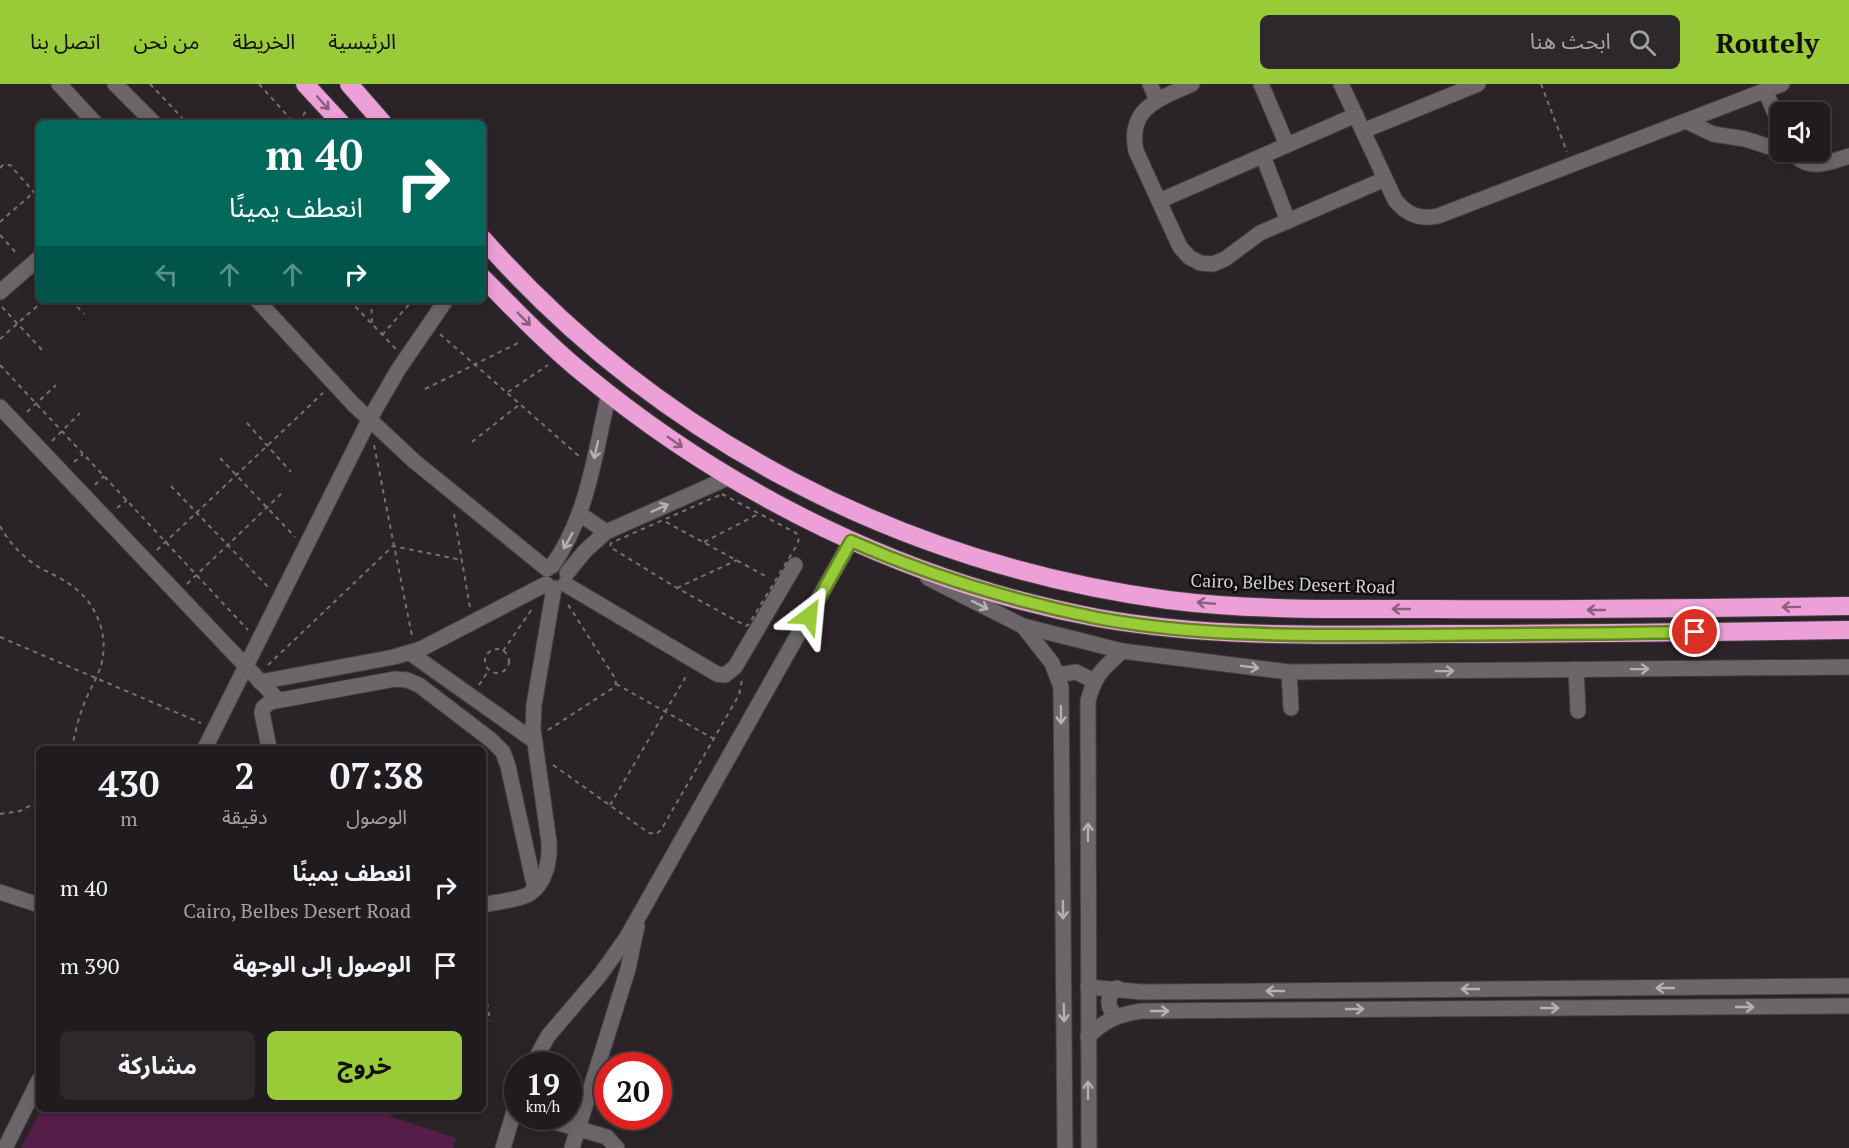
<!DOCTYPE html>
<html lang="ar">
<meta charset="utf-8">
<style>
:root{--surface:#201b1e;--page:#2d282b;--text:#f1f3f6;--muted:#a2a1a4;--line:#3d393c;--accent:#98cb37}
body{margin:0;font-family:"PT Serif","Noto Sans Arabic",serif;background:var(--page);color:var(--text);direction:rtl;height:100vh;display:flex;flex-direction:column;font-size:22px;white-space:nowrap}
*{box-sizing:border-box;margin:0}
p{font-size:20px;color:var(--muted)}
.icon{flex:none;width:33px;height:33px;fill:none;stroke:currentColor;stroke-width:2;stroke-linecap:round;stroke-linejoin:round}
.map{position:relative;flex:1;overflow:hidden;direction:ltr}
.panel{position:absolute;left:36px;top:662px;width:450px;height:366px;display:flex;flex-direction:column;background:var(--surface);border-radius:9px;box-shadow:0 3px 15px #0003,0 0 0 2px var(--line);direction:rtl}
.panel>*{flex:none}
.guide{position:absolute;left:36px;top:36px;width:450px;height:183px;border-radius:9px;box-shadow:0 3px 15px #0003,0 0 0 2px var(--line);direction:rtl;background:#00695c;color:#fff;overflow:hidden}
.fabs{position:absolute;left:1770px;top:18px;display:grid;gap:12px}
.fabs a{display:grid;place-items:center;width:60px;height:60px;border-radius:9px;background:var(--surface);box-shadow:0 3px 15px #0003,0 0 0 2px var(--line);font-size:30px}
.speed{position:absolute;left:504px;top:968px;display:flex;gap:12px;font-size:30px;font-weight:700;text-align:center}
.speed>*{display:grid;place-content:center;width:78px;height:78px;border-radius:50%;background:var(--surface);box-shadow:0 3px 15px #0003,0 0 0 2px var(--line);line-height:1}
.speed small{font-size:15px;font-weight:400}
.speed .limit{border:9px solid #d22;background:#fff;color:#111}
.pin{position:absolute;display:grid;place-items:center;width:51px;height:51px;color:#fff;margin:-26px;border:3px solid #fff;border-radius:50%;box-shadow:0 2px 6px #0007}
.me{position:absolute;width:66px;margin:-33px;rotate:29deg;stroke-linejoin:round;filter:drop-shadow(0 0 4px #0008)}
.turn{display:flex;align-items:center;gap:21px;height:126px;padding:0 24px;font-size:27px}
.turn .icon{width:78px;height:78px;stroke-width:2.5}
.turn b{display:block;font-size:42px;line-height:51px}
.lanes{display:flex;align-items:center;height:57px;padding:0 24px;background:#0003;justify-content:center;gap:30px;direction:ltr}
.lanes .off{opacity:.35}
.eta{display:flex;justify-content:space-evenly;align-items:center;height:102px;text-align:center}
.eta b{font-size:36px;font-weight:700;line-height:42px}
.action{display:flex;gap:12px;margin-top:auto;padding:12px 24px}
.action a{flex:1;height:69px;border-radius:9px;background:var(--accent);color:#111;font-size:24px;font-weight:700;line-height:69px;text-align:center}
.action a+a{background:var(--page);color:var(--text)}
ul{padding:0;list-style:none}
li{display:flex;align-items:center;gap:18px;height:78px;padding:0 24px}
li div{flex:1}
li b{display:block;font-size:22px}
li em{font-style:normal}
header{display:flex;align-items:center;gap:36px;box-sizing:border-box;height:84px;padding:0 30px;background:var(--accent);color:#111}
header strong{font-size:28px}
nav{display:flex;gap:33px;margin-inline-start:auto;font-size:21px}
.search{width:420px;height:54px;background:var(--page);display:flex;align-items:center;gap:15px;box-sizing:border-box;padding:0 21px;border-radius:9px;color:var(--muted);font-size:22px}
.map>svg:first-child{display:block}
</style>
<header>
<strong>Routely</strong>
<div class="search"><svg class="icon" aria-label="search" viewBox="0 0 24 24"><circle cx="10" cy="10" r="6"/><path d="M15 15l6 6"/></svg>ابحث هنا</div>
<nav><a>الرئيسية</a><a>الخريطة</a><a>من نحن</a><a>اتصل بنا</a></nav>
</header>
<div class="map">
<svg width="1849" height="1064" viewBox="0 0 1849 1064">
<rect width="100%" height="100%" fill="#2a2428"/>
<polygon fill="#551e49" points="42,1024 393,1025 390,1032 456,1054 453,1064 21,1064"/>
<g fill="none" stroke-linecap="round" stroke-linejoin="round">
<defs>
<g id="minor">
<polyline points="59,0 95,39"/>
<polyline points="115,0 154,39"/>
<polyline points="1150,0 1157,16"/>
<path d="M1192,0C1159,15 1127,24 1136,67L1180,163L1189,173L1200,179L1213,180L1225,175L1260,149L1385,95"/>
<polyline points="1261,0 1287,61"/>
<path d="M1341,0L1395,116C1407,131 1420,136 1438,132L1782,0"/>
<polyline points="1765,6 1780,41"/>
<polyline points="1686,37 1713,50 1745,55 1770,63"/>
<polyline points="1363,47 1478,0"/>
<path d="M1792,68C1808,88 1828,79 1849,72"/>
<polyline points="1263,72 1288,137"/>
<polyline points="1159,117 1356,31"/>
<polyline points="0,208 39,174"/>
<polyline points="257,216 353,320 414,377 547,485"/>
<polyline points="0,323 278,616"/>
<polyline points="580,430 606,448"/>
<path d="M552,482C588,432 595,368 609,309"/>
<polyline points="567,489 585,467 606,448 730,393"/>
<polyline points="928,494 1023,542 1122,567 1289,588 1849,583"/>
<polyline points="565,500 717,590 725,591 735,583 795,481"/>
<polyline points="1023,542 1052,579 1061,603 1065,1064"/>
<polyline points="410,569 533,656"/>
<polyline points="1576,585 1578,627"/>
<polyline points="1289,588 1291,624"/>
<polyline points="1057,591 1076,588 1094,597"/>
<polyline points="260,598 394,573 421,565 546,500"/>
<polyline points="205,664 369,336 398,286 446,216"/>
<polyline points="269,664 262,629 263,624 270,618 395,595 407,596 419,601 491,656 503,668 508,682 535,805"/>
<polyline points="0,808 39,821"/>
<path d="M483,821C495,818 520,816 529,810C546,799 550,776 549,758L533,645L534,621L554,504"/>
<polyline points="1088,903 1142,908 1849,902"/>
<path d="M1117,904C1106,912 1106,924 1117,932"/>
<path d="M1088,953C1104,936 1120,930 1142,927L1849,922"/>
<polyline points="532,981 548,952 600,891 627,853 851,457"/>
<polyline points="534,1032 607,1053 617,1064"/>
<polyline points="5,1064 39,996"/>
<polyline points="503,1064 518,1014"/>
<polyline points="572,1064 628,885 637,842"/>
<path d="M1089,1064L1088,617C1095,590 1102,586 1122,567"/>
</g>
<g id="highway">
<polyline points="305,0 341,39"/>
<polyline points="349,0 383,39"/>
<path d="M483,155C660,356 903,480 1168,516C1256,527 1346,525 1435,525C1573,526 1711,524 1849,522"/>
<path d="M483,194C516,227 548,261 584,290C732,412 909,499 1098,534C1210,554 1323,551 1436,550C1574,550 1711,548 1849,546"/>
</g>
</defs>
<use href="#minor" stroke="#444043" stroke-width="17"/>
<use href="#highway" stroke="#444043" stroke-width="20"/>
<g stroke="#767174" stroke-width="2" stroke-dasharray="4.5 4.5" stroke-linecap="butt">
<polyline points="150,0 187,39"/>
<polyline points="259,0 294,39"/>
<polyline points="1541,0 1567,68"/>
<polyline points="298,39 306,27"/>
<polyline points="0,84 3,81 10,81 39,114"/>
<polyline points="0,138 34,108"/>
<polyline points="0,151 18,171"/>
<polyline points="71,216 84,230"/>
<polyline points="349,216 396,265"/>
<polyline points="371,216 372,240"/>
<polyline points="2,223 43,267"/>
<polyline points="440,250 580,373"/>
<polyline points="382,251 413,216"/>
<polyline points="0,255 44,216"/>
<polyline points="0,281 248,546"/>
<polyline points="425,305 522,257"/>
<polyline points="508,308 548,281"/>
<polyline points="27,328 56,301"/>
<polyline points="247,339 291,388"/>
<polyline points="52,357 80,329"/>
<polyline points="472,358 520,320"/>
<polyline points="374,361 412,552"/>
<polyline points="220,374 295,453"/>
<polyline points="74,378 83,370"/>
<polyline points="95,401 104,392"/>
<polyline points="171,402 269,504"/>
<polygon points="722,410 796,449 799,454 797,461 749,540 746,542 677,504 610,463 611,459"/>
<polyline points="117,424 127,416"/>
<polyline points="454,430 470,524"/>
<polyline points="666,438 769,494"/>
<path d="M0,442C8,457 20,470 34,480C44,487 56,491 66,498C92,513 107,543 103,572C101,588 92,601 86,615C79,631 75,648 72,664"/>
<polyline points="704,458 760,429"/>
<polyline points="157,466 323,309"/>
<polyline points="187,500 282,409"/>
<polyline points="677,504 737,476"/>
<polyline points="0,553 201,639"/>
<circle cx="497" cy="577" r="12"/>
<polyline points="503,567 532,525"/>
<polyline points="268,581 393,462 462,476"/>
<polyline points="616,600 714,655"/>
<polyline points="479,601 489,586"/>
<polyline points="548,646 613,604 616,600 615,594 567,519"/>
<polyline points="553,681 649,749 656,750 661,746 739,611 742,596"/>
<polyline points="610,721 688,589"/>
<polyline points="0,730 20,727 39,717"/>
<polyline points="483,892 490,937"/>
</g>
<use href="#minor" stroke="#6c666a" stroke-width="15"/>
<use href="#highway" stroke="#eda0d8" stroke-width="18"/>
</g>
<defs><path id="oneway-shaft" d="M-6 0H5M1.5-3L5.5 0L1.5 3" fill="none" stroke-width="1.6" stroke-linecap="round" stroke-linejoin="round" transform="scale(1.5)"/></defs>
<g stroke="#8a5e7e">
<use href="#oneway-shaft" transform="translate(323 19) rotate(48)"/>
<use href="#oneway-shaft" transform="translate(524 235) rotate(45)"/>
<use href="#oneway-shaft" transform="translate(675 358) rotate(35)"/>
<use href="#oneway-shaft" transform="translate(1206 519) rotate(-175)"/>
<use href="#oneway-shaft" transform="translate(1791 523) rotate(179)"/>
<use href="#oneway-shaft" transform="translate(1401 525) rotate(-180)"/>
<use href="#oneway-shaft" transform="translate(1596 526) rotate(-180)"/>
</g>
<g stroke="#b4b0b3">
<use href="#oneway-shaft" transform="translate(596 366) rotate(103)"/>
<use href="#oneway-shaft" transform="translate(660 424) rotate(-24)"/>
<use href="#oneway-shaft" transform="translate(568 457) rotate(119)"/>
<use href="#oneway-shaft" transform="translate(980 521) rotate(27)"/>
<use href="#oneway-shaft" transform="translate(1250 583) rotate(7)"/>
<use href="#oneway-shaft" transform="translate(1640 585) rotate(-1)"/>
<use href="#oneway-shaft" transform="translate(1445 587) rotate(-1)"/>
<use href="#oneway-shaft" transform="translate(1061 631) rotate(89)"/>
<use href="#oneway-shaft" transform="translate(1088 748) rotate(-90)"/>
<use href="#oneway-shaft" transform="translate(1063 826) rotate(89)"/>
<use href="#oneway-shaft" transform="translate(1665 904) rotate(180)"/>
<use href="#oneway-shaft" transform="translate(1470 905) rotate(180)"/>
<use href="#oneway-shaft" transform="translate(1275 907) rotate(180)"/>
<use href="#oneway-shaft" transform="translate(1745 923)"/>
<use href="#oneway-shaft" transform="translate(1550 924)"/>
<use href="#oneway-shaft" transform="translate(1355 925)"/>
<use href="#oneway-shaft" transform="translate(1160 927)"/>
<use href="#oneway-shaft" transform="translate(1064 929) rotate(89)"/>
<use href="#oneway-shaft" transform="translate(1088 1006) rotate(-90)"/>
</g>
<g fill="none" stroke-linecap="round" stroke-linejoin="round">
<defs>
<path id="route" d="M809,532L851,457C930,492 1013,517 1097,534C1199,553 1302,551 1405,551C1502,550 1599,550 1695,548"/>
</defs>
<use href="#route" stroke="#638424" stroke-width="15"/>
<use href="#route" stroke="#98cb37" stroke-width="10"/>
</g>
<g text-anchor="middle" stroke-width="5" stroke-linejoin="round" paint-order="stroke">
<g font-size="18" fill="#d3d0d2" stroke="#110e10">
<text transform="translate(1293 500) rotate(2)" y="6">Cairo, Belbes Desert Road</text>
</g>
</g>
</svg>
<div class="fabs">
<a><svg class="icon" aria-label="sound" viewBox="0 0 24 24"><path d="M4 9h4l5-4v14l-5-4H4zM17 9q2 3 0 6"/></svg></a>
</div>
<div class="speed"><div>19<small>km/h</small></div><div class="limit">20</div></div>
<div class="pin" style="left:1695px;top:548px;background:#d93025"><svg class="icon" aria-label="arrive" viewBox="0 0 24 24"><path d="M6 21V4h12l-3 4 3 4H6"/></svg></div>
<svg class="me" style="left:809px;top:532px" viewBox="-20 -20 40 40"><path d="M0-17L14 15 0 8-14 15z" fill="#98cb37" stroke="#fff" stroke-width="4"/></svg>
<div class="guide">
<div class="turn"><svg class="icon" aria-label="right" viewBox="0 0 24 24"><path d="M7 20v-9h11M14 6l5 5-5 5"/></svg><div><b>40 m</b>انعطف يمينًا</div></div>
<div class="lanes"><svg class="icon off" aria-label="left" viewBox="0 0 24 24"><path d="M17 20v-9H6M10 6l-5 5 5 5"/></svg><svg class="icon off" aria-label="ahead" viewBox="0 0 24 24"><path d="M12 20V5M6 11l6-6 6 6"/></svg><svg class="icon off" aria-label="ahead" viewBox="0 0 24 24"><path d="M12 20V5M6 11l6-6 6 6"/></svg><svg class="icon" aria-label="right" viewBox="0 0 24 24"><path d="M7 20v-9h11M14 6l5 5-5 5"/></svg></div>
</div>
<section class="panel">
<div class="eta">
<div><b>07:38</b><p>الوصول</p></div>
<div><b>2</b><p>دقيقة</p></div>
<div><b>430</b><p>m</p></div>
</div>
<ul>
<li><svg class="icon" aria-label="right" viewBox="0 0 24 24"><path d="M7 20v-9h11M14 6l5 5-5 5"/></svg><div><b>انعطف يمينًا</b><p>Cairo, Belbes Desert Road</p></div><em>40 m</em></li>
<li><svg class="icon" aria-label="arrive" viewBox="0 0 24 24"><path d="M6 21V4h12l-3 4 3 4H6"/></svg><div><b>الوصول إلى الوجهة</b></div><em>390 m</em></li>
</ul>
<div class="action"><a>خروج</a><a>مشاركة</a></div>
</section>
</div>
